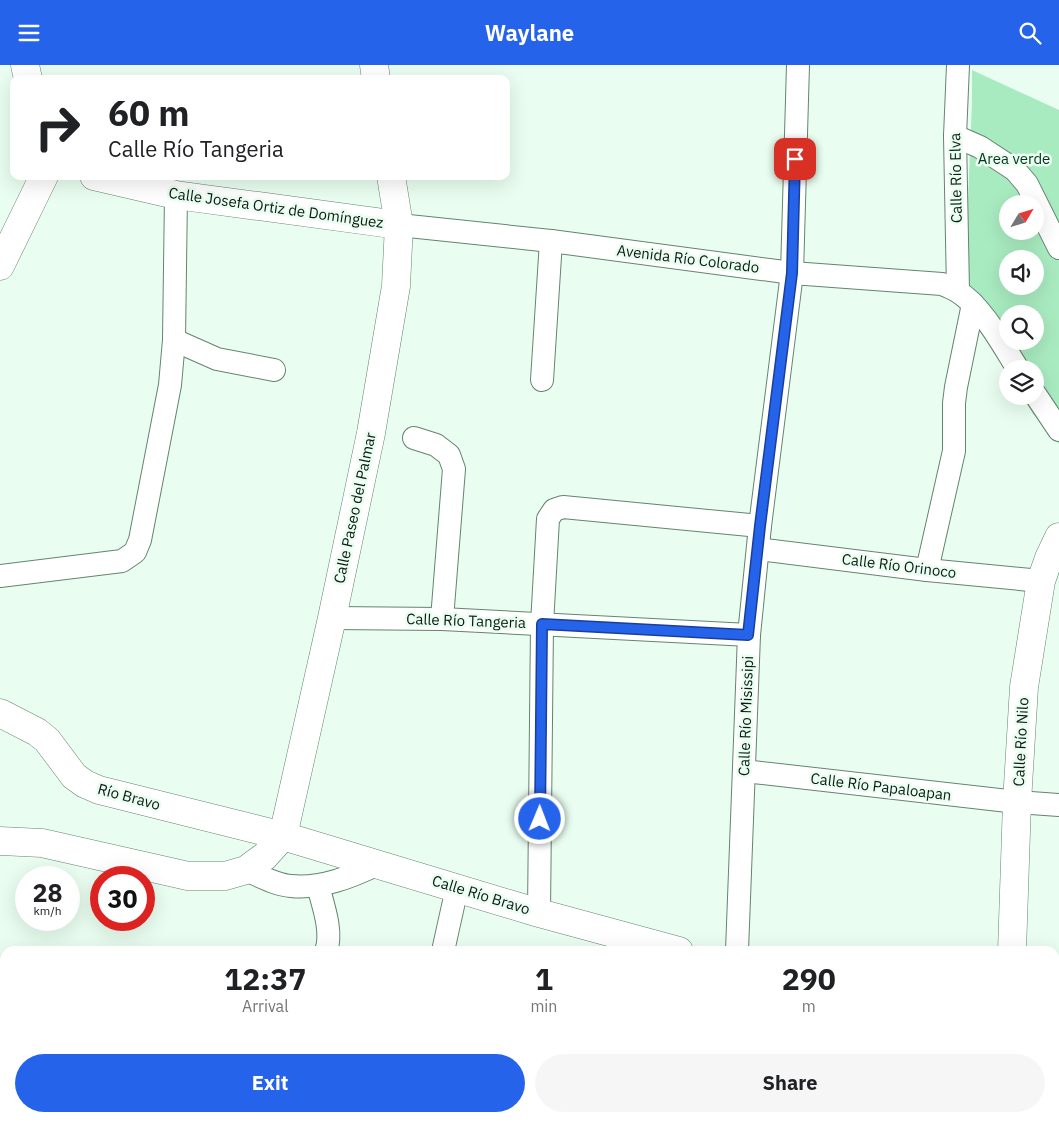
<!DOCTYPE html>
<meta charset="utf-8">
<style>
:root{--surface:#fff;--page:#f6f6f6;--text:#202124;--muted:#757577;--accent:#2563eb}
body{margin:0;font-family:"IBM Plex Sans",sans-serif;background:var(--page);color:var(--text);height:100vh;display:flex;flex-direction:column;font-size:19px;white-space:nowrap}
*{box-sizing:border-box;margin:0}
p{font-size:16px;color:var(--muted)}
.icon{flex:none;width:28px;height:28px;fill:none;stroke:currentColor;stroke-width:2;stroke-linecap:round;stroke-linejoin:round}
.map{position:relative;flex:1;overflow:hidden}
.sheet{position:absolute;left:0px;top:881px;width:1060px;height:176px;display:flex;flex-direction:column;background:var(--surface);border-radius:15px 15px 0 0;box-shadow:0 5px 20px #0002}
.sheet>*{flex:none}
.guide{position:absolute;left:10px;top:10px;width:500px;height:105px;border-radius:10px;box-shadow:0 5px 20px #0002;background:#fff;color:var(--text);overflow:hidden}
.needle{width:32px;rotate:52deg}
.buttons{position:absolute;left:999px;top:130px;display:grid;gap:10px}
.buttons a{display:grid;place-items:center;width:45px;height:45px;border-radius:50%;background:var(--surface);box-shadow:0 5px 20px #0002;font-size:25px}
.speed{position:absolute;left:15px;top:801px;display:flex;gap:10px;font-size:25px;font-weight:700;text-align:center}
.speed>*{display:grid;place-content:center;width:65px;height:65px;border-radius:50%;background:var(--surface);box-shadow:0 5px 20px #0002;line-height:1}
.speed small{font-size:12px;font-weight:400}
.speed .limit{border:8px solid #d22;background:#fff;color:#111}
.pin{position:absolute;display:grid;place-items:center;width:42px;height:42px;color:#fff;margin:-21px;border-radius:10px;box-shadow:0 2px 8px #0006}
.me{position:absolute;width:55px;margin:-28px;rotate:1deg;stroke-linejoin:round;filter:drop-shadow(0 0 4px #0008)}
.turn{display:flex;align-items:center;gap:18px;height:105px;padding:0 15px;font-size:22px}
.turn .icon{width:65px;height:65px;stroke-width:2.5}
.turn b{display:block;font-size:35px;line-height:42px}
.eta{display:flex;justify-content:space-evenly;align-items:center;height:85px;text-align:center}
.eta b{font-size:30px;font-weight:700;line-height:35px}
.button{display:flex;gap:10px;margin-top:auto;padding:10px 15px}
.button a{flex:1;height:58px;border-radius:30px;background:var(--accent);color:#fff;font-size:20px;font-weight:700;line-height:58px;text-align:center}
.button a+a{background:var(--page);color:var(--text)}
header{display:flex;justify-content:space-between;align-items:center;height:65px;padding:0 15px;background:var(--accent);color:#fff;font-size:22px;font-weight:700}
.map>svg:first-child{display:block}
</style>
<header><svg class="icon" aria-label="menu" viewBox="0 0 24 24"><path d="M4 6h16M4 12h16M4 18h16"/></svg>Waylane<svg class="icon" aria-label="search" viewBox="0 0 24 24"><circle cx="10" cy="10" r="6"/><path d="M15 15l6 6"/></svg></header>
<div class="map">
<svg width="1059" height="1057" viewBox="0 0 1059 1057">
<rect width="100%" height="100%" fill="#e9fef0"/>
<path fill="#a9ebc0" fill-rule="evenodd" d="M972,5L1059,45V379L1033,349L1022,331H1035V304H1008L985,268L965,208L972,37ZM1008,139H1035V166H1008ZM1008,194H1035V221H1008ZM1008,249H1035V276H1008Z"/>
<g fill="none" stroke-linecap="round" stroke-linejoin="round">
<defs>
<g id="minor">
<polyline points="955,71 980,82 1015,105 1027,119 1059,183"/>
<path d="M399,160L551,176L792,208L942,219C947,221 952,223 957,226C982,241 1002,279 1018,304"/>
<polyline points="958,226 955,71 958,0"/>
<polyline points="174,275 217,294 274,305"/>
<polyline points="542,315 551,176"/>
<polyline points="1035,329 1059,365"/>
<polyline points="414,373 436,380 449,390 454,404 442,554"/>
<polyline points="758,484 927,505 1041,516"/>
<polyline points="927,505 954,386 954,338 956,322 973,239"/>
<polyline points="0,511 122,496 135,487 140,475 170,320 174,275 176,130"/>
<polyline points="332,553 442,554 749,570"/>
<polyline points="744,706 1017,737 1059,740"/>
<path d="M246,805C260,811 276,820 291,821C321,824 351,812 378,799"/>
<path d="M318,821C323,840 333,867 326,886"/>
<polyline points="539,848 542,559 548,454 554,445 563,442 760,461"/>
<polyline points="443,886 457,823"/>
<polyline points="737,886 749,570 760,461 792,208 798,0"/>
<polyline points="588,1057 589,1052"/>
<polyline points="780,1057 781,1052"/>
<polyline points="1003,1057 1004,1052"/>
</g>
<g id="tertiary">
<polyline points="25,0 28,14"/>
<polyline points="374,0 376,14"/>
<polyline points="94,111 176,130 399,160"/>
<polyline points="0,201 44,111"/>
<polyline points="0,648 37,667 47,675 74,711 85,719 99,725 283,771 539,848 679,886"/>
<polyline points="0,776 42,778 188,811 225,811 246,805 265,791 283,771 332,553 371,368 396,221 399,160 391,111"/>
<polyline points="1012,886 1017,737 1024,622 1041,516 1049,493 1059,472"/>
<polyline points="1055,965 1059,965"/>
</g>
</defs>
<use href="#minor" stroke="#64846f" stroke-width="24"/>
<use href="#tertiary" stroke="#64846f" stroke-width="29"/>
<use href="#minor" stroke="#fff" stroke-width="22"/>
<use href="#tertiary" stroke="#fff" stroke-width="28"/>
</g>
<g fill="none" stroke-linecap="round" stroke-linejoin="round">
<defs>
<polyline id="route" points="540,754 542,559 748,570 760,461 792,208 795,94"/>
</defs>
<use href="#route" stroke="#184099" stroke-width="12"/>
<use href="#route" stroke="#2563eb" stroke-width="9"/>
</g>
<g text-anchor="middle" stroke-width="5" stroke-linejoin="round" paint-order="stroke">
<g font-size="15" fill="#07321c" stroke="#e9fef0">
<text x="1014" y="99">Area verde</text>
</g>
<g font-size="15" fill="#0e1b13" stroke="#e9fef0">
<text transform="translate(956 113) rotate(-91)" y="5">Calle Río Elva</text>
<text transform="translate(276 143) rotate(8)" y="5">Calle Josefa Ortiz de Domínguez</text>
<text transform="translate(688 194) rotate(7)" y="5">Avenida Río Colorado</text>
<text transform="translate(355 443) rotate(-78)" y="5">Calle Paseo del Palmar</text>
<text transform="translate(899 501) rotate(7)" y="5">Calle Río Orinoco</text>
<text transform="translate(466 556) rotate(2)" y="5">Calle Río Tangeria</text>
<text transform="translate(746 651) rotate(-88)" y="5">Calle Río Misissipi</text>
<text transform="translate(1021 677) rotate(-87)" y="5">Calle Río Nilo</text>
<text transform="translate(881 722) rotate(7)" y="5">Calle Río Papaloapan</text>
<text transform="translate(129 732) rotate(15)" y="5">Río Bravo</text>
<text transform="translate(481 830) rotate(17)" y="5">Calle Río Bravo</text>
</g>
</g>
</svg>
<div class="buttons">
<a><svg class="needle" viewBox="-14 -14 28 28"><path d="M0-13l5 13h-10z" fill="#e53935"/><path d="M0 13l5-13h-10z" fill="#757577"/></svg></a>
<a><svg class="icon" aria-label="sound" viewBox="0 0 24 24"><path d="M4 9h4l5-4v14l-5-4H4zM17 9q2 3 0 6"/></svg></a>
<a><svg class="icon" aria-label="search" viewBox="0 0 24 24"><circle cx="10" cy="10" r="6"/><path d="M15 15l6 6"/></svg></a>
<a><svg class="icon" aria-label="layers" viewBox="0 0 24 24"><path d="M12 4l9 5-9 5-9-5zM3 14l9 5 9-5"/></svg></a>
</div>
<div class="speed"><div>28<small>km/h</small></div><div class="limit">30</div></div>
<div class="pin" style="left:795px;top:94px;background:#d93025"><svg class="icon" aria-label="arrive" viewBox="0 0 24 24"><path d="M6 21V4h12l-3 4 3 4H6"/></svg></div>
<svg class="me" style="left:540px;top:754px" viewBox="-20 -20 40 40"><circle r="17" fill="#2563eb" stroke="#fff" stroke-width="3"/><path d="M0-11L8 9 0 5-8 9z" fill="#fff"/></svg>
<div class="guide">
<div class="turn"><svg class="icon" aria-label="right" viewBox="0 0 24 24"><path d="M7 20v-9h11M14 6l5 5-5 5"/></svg><div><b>60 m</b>Calle Río Tangeria</div></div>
</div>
<section class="sheet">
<div class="eta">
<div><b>12:37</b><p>Arrival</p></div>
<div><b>1</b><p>min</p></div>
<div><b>290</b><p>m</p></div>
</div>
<div class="button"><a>Exit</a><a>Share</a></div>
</section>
</div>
